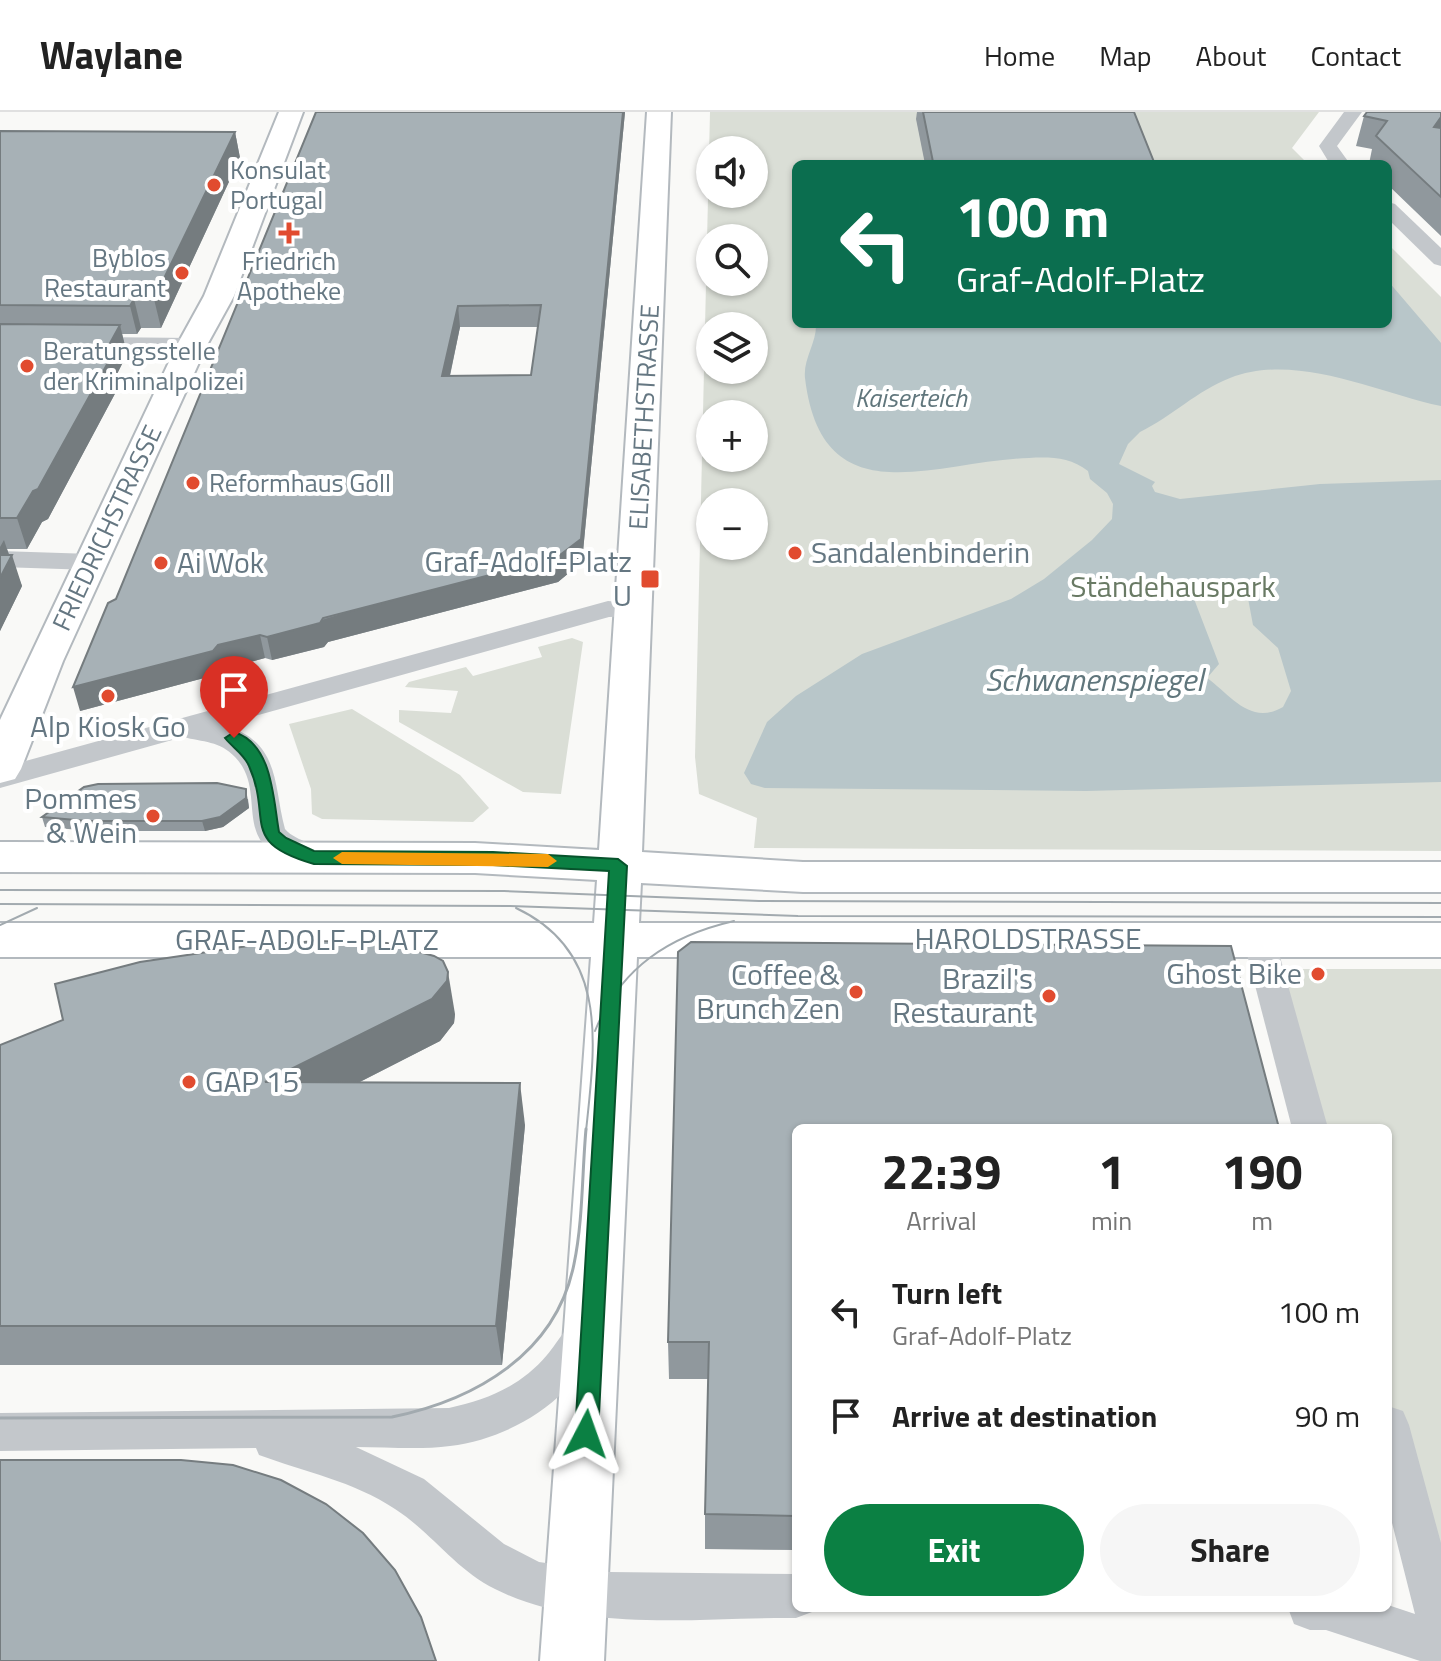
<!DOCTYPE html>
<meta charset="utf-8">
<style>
:root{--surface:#fff;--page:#f6f6f6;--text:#222;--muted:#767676;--line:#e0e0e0;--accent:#0b8043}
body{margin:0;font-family:"Titillium Web",sans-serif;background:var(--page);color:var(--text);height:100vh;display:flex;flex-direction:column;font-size:30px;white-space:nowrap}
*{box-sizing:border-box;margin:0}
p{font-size:26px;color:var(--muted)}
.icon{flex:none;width:44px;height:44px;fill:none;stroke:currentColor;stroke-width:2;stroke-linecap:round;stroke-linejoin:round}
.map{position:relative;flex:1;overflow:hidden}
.panel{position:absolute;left:792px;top:1012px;width:600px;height:488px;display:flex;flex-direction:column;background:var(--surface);border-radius:12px;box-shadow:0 2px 6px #0004}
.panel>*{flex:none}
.guide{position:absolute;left:792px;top:48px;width:600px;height:168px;border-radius:12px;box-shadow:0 2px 6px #0004;background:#0b6e4f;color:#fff;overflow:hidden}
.buttons{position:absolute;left:696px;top:24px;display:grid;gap:16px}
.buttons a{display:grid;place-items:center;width:72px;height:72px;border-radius:50%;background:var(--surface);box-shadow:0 2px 6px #0004;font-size:40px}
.pin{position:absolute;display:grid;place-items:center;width:68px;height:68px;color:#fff;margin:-82px -34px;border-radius:50% 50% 50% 0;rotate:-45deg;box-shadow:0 0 8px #0007}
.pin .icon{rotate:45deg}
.me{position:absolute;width:88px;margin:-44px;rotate:4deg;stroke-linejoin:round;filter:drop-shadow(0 0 6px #0008)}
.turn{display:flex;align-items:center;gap:28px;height:168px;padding:0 32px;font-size:36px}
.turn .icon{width:104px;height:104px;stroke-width:2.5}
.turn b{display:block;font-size:56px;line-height:68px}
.eta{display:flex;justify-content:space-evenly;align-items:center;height:136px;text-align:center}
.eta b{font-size:48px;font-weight:700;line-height:56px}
.action{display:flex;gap:16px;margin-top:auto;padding:16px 32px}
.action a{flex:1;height:92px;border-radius:48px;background:var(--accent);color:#fff;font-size:32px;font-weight:700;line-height:92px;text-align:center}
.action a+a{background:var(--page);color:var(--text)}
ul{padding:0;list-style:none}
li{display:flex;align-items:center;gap:24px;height:104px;padding:0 32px}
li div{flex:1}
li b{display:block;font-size:30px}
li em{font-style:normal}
header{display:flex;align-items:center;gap:48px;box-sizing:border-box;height:112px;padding:0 40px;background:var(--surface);border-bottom:2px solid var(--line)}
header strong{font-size:38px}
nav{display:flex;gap:44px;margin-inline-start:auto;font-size:28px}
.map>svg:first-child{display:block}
</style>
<header>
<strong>Waylane</strong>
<nav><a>Home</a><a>Map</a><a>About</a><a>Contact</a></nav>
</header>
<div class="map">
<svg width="1441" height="1549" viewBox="0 0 1441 1549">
<rect width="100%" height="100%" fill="#f9f9f7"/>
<g fill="#daded6" fill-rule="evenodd">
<path d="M710,0H1319L1292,36L1308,52H796V212H1388V132L1441,185V739L754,736L757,706L699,682L695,645ZM710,38H754V82H710ZM710,126H754V170H710ZM710,214H754V258H710ZM710,302H754V346H710ZM710,390H754V434H710Z"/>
<polygon points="572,526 583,530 561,682 523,680 399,610 399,598 451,601 458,579 405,575 409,570 466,555 473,564 542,545 538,535"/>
<polygon points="352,597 460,663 489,696 473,710 322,707 312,702 311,677 289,612"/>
<polygon points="1271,857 1441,857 1441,1496 1388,1297 1388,1016 1313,1016"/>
</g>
<path fill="#b8c6c9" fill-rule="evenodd" d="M1388,169L1441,231V294C1375,280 1297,240 1230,266C1198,278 1171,305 1140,320L1128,332L1119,352L1155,370L1152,374L1155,380L1180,387L1320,372L1441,368V670L1086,679L765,676L751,672L744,661L767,610L796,584L862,542L1011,487L1044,467L1092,428L1112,407L1113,392L1107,381L1090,367L1088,359C1070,345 1050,345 1029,346C934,349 822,407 805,266C803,247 817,230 816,212H1388ZM1196,474L1238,476L1247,481L1253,513L1278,536L1291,579L1283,595C1250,614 1231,583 1207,566L1219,552L1191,479Z"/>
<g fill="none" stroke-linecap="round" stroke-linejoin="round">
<defs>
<g id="secondary">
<polygon points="279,0 303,0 234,184 207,233 63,549 21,657 15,667 0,671 0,608 177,233 204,184"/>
<polygon points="647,0 671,0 642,740 803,750 1441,750 1441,780 803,780 641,771 639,811 1441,811 1441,845 637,845 604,1549 540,1549 591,845 0,845 0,811 594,811 597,768 475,761 0,760 0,730 475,731 599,738"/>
</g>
</defs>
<use href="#secondary" stroke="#b3b9be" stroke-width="4"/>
<g fill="#c3c7cb" fill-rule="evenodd">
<polygon points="1344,0 1362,0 1337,34 1350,52 1330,52 1319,34"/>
<polygon points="1388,90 1395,92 1441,136 1441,154 1434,152 1388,107"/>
<polygon points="0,224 192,226 203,233 192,240 0,238"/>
<polygon points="0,439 92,442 105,450 92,458 0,455"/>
<path d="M608,489L643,492L647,498L643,504L609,505L223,613C281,629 273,673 285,717C297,731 321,731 330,746L325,754C312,758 302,754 289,749C231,728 268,679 235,645C220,629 203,630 183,625L0,676V656Z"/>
<polygon points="1259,815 1271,819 1275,827 1328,1016 1292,1016 1243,827 1247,819"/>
<path d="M585,1204L599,1209L605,1222C576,1284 518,1325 450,1334C420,1338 387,1335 356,1335L424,1367L504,1432L539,1450L610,1460L796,1462V1496H813L812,1500L796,1506C699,1505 584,1522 495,1477C456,1458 431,1420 395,1397C353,1369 305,1360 259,1343L256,1336L0,1339V1301L449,1296C487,1288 521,1274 547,1243C560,1228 566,1211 585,1204Z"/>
<polygon points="1388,1294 1403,1299 1409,1313 1441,1431 1441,1549 1420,1549 1326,1518 1310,1518 1294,1512 1288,1496 1388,1493 1415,1502 1388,1395"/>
</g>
<use href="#secondary" fill="#fff" fill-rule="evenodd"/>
<g stroke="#a2aaaf" stroke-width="2">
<polyline points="0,778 504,779 759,789 1441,791"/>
<polyline points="0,792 510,794 798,804 1441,805"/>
<path d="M516,796C610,840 595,933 586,1019"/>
<polyline points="0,813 37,796"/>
<path d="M595,919C620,856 669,824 734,809"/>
</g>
<path stroke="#a2aaaf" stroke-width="3" d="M0,1306L392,1305C475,1288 556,1242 574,1152C583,1109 582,1061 586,1017"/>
</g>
<g fill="#90989d" fill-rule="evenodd">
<path d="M625,0L582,450L558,470L328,530L324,535L272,548L265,546L224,557L219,562L80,599L116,487ZM460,215H538L531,263L450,264Z"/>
<polygon points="917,0 1134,0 1154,52 925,52 916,7"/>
<polygon points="1441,0 1441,124 1388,73 1388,52 1369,52 1372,37 1356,34 1364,4"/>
<polygon points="0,19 235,20 240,46 161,216 141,216 137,222 122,222 127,242 115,266 118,276 48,407 42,410 27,437 7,437 22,474 0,519"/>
<polygon points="248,687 249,696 223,715 205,719 91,719 45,715 42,705"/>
<polygon points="678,840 796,1016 796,1438 705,1437 705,1402 708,1267 669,1267 668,1230"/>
<polygon points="455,902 454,911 440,929 358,971 525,1013 502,1253 0,1253 0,933"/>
</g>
<g fill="#757c7f">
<polygon points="623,0 625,0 582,450 558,470 328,530 324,535 272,548 267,525 581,427"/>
<polygon points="1441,5 1441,19 1434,15"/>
<polygon points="235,20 240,46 161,216 154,187"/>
<polygon points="134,187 141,216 137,222 130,194"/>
<polygon points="458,194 460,215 445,286 442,264"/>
<polygon points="120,213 127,242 115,266 118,276 48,407 42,410 27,437 17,406"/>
<polygon points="4,428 10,446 12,443 22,474 0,519 0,435"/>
<polygon points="260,523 265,546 224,557 219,562 80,599 73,575 218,533"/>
<polygon points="246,677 249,696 223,715 205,719 202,709"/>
<polygon points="448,860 455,902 454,911 440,929 277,1012 265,970"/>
<polygon points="520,971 525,1013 502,1253 496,1214"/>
</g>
<g fill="#a7b1b6" stroke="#757c7f" stroke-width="2" fill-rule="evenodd">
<path d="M316,0H623L581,427L556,446L323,506L320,511L267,525L260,523L218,533L213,539L73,575L108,491L116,487ZM541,193L531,263L442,264L458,194Z"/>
<polygon points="923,0 1134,0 1154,50 933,50"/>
<polygon points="1367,0 1441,0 1441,5 1434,15 1441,16 1441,85 1376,24 1387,9 1364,4"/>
<polygon points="0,19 235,20 154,187 134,187 130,194 0,193"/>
<polygon points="0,212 120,213 104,242 110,247 38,377 33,379 17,406 0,406"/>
<polygon points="0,443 12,443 0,466"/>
<polygon points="217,671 246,677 246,686 220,705 202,709 87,709 42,705 84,675 98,672"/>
<polygon points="317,829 387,831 434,844 443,849 448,860 447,869 432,887 265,970 520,971 496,1214 0,1214 0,933 63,908 55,872 140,850 248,834"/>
<polygon points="691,830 1231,834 1279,1016 796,1016 796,1404 705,1402 709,1230 668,1230 678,840"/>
<polygon points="0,1348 181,1348 233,1353 281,1368 326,1392 363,1421 395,1458 421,1505 436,1549 0,1549"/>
</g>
<path fill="#0b8043" stroke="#07532c" stroke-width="2" d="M234,620C273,632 273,687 279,720L286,726L314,739L493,740L618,747L627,754L598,1322L595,1330L586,1333L578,1330L575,1322L609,759L493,753L314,752C238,730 273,708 249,654C244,642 233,636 225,626Z"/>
<polygon fill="#f59e0b" points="342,740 548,742 557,749 548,755 342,752 333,746"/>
<g fill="#e14b2f" stroke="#fff" stroke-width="3">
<circle cx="214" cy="73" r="8"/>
<path d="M285 109h8v8h8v8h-8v8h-8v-8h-8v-8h8z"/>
<circle cx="182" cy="161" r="8"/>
<circle cx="27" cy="254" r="8"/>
<circle cx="193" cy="371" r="8"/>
<circle cx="795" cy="441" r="8"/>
<circle cx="161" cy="451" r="8"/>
<rect x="640" y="457" width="20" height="20" rx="4"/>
<circle cx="108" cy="584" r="8"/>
<circle cx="153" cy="704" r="8"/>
<circle cx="1318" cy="862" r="8"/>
<circle cx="856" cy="880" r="8"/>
<circle cx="1049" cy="884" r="8"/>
<circle cx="189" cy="970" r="8"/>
</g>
<g text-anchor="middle" stroke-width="8" stroke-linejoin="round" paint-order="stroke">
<g font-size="26" fill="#657782" stroke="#fff" text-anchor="start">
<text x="230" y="67">Konsulat<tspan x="230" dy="30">Portugal</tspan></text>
<text x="166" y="155" text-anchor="end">Byblos<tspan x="166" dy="30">Restaurant</tspan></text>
<text x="289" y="158" text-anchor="middle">Friedrich<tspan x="289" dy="30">Apotheke</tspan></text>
<text x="43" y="248">Beratungsstelle<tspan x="43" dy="30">der Kriminalpolizei</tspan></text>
<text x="209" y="380">Reformhaus Goll</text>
</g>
<g font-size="26" font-style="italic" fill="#60767c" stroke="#fff">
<text x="911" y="295">Kaiserteich</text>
</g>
<g font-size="26" fill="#657782" stroke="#fff">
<text transform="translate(644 305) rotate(-87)" y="9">ELISABETHSTRASSE</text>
<text transform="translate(107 416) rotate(-65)" y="9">FRIEDRICHSTRASSE</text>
</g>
<g font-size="30" fill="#657782" stroke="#fff" text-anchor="end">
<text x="811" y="451" text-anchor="start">Sandalenbinderin</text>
<text x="632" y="460">Graf-Adolf-Platz<tspan x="632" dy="34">U</tspan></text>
<text x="177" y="461" text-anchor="start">Ai Wok</text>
<text x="108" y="625" text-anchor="middle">Alp Kiosk Go</text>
<text x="137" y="697">Pommes<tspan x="137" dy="34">&amp; Wein</tspan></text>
<text x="1302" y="872">Ghost Bike</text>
<text x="840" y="873">Coffee &amp;<tspan x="840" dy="34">Brunch Zen</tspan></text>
<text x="1033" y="877">Brazil's<tspan x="1033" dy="34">Restaurant</tspan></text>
<text x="205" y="980" text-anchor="start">GAP 15</text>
</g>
<g font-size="30" fill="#697a64" stroke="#fff">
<text x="1173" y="485">Ständehauspark</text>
</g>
<g font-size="30" fill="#657782" stroke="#fff">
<text x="1028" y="837">HAROLDSTRASSE</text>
<text x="307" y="838">GRAF-ADOLF-PLATZ</text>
</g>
<g font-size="32" font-style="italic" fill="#60767c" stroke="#fff">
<text x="1094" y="579">Schwanenspiegel</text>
</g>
</g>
</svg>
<div class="buttons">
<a><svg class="icon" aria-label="sound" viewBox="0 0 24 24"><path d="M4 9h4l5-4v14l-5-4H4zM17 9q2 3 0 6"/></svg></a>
<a><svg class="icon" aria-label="search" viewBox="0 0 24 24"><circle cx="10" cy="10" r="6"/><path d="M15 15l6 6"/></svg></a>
<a><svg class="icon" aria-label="layers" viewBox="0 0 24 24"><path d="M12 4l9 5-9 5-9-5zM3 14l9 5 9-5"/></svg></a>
<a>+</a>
<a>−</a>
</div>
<div class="pin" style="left:234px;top:626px;background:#d93025"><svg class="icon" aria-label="arrive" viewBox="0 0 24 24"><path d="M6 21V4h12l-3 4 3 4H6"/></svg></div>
<svg class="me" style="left:586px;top:1322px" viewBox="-20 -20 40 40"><path d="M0-17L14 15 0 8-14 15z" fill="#0b8043" stroke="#fff" stroke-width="4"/></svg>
<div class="guide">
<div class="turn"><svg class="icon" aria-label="left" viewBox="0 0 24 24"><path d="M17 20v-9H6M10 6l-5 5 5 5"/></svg><div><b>100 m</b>Graf-Adolf-Platz</div></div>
</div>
<section class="panel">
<div class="eta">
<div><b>22:39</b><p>Arrival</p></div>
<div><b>1</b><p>min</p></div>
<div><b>190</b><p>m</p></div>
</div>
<ul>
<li><svg class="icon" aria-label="left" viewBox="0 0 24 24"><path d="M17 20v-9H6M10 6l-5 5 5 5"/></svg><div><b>Turn left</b><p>Graf-Adolf-Platz</p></div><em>100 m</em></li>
<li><svg class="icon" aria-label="arrive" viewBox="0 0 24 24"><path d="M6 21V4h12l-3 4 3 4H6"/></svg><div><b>Arrive at destination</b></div><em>90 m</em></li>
</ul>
<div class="action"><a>Exit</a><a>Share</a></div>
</section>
</div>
